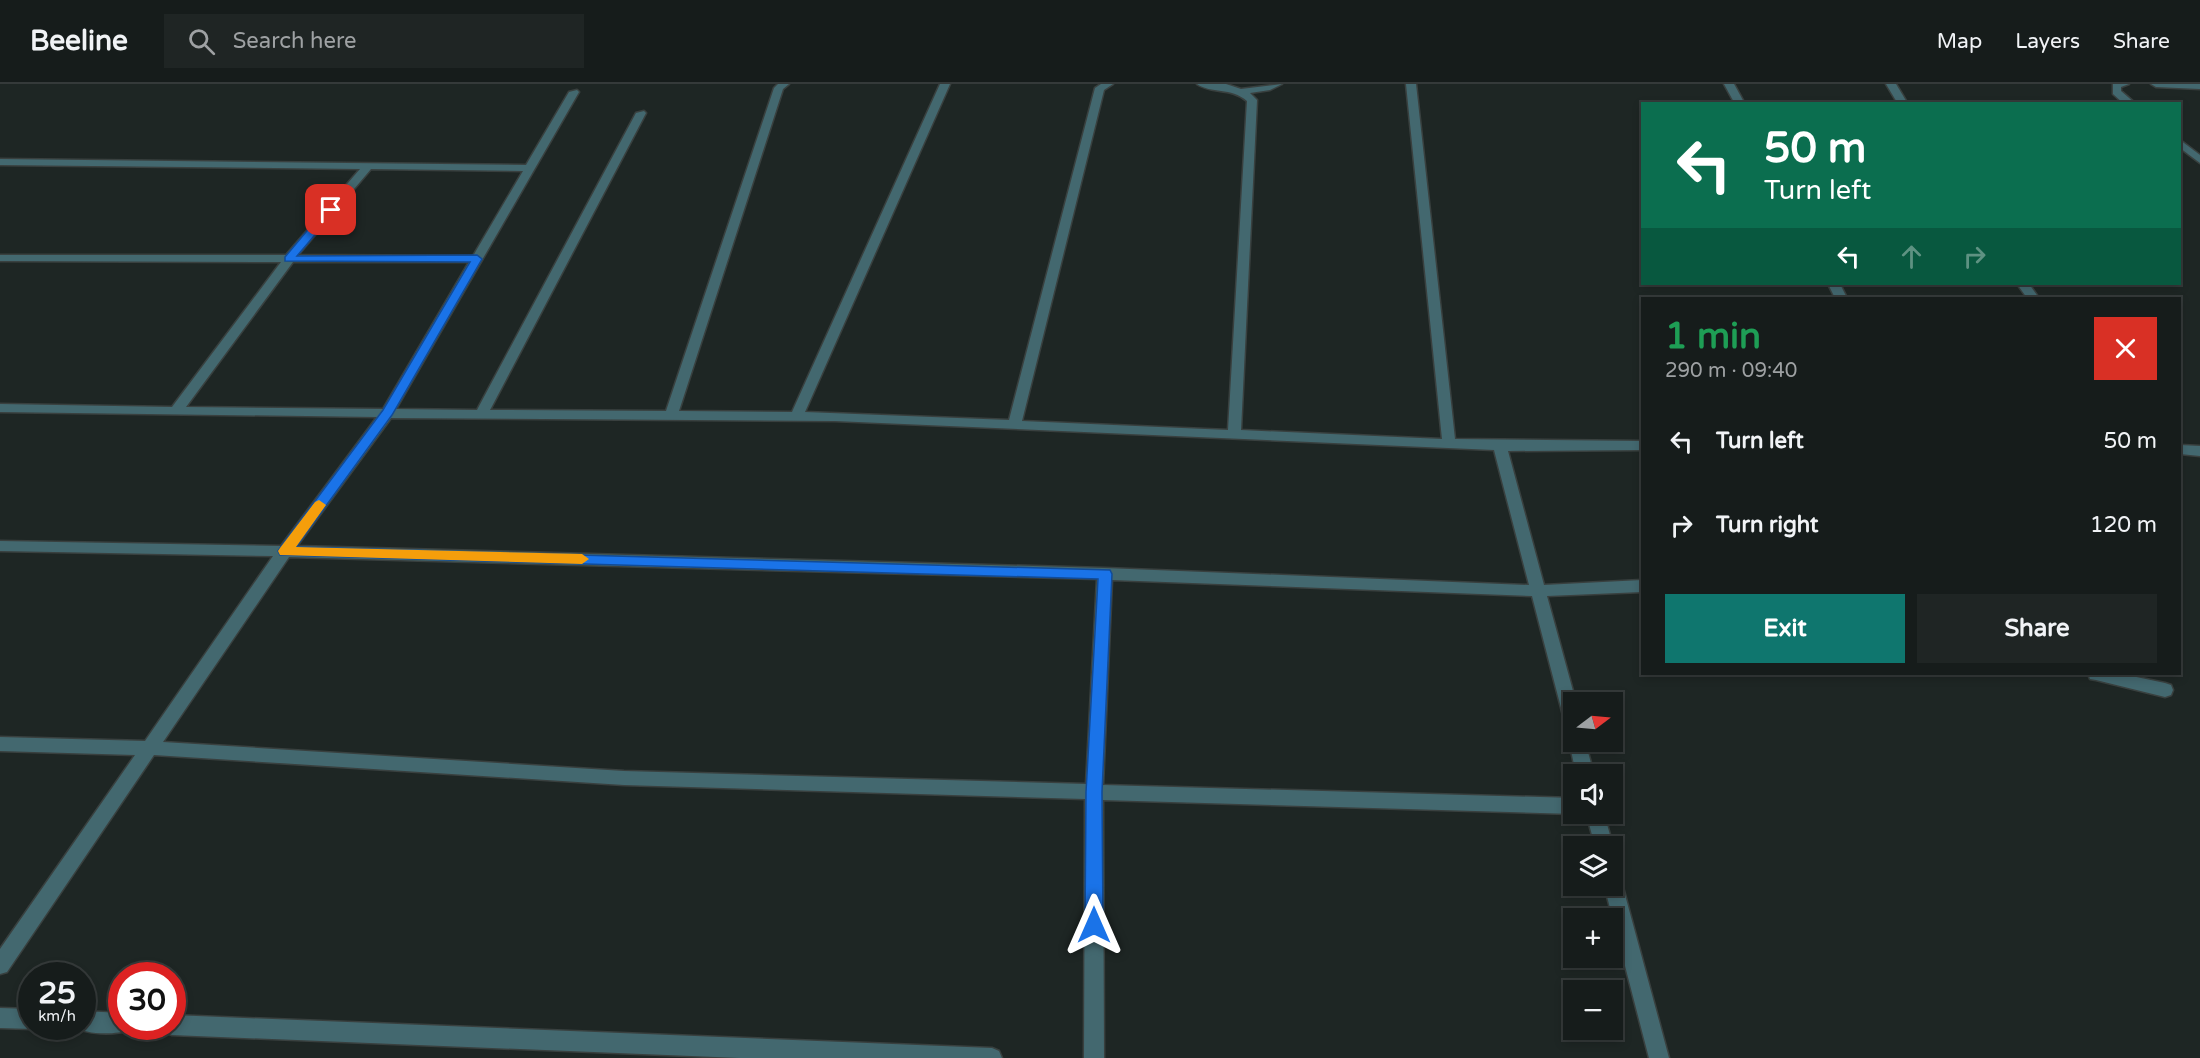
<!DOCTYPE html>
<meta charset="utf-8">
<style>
:root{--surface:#161c1b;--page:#1f2524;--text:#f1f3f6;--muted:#9ea1a3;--line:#353a3a;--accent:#0f766e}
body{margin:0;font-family:"Varela Round",sans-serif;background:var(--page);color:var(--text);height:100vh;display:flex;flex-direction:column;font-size:22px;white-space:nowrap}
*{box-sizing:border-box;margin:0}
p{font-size:20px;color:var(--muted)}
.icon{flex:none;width:33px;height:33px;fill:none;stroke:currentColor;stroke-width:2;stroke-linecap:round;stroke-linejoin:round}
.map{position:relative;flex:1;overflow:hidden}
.panel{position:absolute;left:1641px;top:213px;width:540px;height:378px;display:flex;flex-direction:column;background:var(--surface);border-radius:0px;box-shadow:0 3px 9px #0003,0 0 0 2px var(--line)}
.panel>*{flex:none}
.banner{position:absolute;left:1641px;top:18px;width:540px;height:183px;border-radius:0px;box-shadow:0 3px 9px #0003,0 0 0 2px var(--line);background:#0b6e4f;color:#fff;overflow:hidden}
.needle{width:39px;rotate:74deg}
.tools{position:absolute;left:1563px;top:608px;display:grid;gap:12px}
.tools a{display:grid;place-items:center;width:60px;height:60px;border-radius:0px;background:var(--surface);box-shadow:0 3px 9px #0003,0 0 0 2px var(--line);font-size:30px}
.speed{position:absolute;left:18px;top:878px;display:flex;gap:12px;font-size:30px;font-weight:700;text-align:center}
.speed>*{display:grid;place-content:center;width:78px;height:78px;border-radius:50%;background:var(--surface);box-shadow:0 3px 9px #0003,0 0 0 2px var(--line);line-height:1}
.speed small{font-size:15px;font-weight:400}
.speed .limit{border:9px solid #d22;background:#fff;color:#111}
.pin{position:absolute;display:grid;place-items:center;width:51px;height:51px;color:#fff;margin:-26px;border-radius:12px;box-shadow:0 3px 9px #0006}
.me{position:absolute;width:66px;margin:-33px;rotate:0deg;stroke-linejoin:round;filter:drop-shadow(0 0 4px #0008)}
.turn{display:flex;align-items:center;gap:21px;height:126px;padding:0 24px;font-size:27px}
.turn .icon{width:78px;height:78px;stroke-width:2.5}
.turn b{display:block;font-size:42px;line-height:51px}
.lanes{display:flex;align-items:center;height:57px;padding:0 24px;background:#0003;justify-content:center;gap:30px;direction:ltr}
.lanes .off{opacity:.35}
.round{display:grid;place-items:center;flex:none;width:63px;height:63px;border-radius:0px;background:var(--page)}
.overview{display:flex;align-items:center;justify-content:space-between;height:102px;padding:0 24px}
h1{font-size:36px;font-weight:700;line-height:45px;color:#1e9e55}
.action{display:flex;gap:12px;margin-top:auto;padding:12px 24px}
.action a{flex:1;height:69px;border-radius:0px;background:var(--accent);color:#fff;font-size:24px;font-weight:700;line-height:69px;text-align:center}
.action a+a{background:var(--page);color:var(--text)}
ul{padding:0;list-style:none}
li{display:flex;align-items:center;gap:18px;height:84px;padding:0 24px}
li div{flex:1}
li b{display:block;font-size:22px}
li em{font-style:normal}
header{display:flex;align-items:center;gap:36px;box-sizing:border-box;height:84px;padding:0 30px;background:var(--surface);border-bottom:2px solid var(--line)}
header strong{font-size:28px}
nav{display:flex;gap:33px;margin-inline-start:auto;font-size:21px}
.search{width:420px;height:54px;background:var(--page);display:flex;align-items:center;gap:15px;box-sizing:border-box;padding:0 21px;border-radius:0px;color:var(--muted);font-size:22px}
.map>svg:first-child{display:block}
</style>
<header>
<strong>Beeline</strong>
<div class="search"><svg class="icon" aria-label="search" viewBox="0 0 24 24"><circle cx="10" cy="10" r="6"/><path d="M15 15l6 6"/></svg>Search here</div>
<nav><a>Map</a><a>Layers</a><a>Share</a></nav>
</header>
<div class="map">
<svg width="2200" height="974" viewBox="0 0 2200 974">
<rect width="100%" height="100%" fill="#1e2624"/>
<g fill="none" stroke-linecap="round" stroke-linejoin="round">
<defs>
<g id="minor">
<path d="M778,0H789L783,5L679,327L792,328L940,0H950L805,328L1009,336L1095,4L1101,0H1113L1104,6L1022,337L1228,346L1247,17C1231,3 1211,10 1197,0H1226L1241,5L1282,0L1270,6L1250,9L1257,16L1241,346L1442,355L1406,0H1416L1455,355L1642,357V366L1508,367L1544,501L1642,496V508L1547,512L1576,618H1574V650L1568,648L1566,643L1532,512L1112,496L1103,701L1574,714V729H1576L1574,730L1103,716L1104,974H1084L1085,715L624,701L154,671L7,888L0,890V865L135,671L0,667V653L145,657L273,472L0,467V457L281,462L377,333L0,328V320L172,323L281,178L0,177V171H286L360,85L0,81V75L526,81L569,8L577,6L579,8L396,325L477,326L636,29L644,27L646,29L490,326L666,327L774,4ZM371,85L523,87L473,172L298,171ZM293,178H469L383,325L186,323ZM391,334L835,337L1494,366L1529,501L1105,484L297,462ZM289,473L1097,495L1086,700L624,687L163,658Z"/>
<polygon points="1724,0 1734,0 1745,20 1735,20"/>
<polygon points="1886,0 1896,0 1908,20 1898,20"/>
<polygon points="2113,0 2129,0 2121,3 2121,7 2136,20 2124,20 2113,10"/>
<polygon points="2151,0 2200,0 2200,5 2156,3"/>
<polygon points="2180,56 2200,71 2200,79 2180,64"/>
<polygon points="1828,200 1840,200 1847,214 1835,214"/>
<polygon points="2017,200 2029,200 2039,214 2027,214"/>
<polygon points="2180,361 2200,362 2200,372 2180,370"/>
<polygon points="2088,590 2122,590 2165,599 2171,601 2173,606 2171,611 2165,613 2096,596 2090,595"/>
<polygon points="1574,651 1574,657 1585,657 1594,690 1576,690 1569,657"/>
<polygon points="1586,729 1604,729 1613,762 1612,763 1595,762"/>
<polygon points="1612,788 1619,790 1621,796 1669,974 1649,974 1604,801 1612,801"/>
<polygon points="0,924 32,925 32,942 39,942 32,945 0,944"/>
<path d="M82,927L122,929V942H131L129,946C116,951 84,951 74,942H82Z"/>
<polygon points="172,931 992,964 999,967 1002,974 740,974 172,951 165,948 162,942 172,942"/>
</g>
</defs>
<use href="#minor" stroke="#39403f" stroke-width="3"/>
<use href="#minor" fill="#43686f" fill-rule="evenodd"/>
</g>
<polygon fill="#1a73e8" stroke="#114b97" stroke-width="1.5" points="327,123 336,126 297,172 477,171 482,175 392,331 296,463 1110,486 1112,490 1102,708 1103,841 1100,847 1094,849 1088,847 1085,841 1086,708 1098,495 280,471 278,467 280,464 383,326 470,178 285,177 285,173"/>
<polygon fill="#f59e0b" points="319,416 326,421 296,463 582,470 589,475 582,480 280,471 278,467 280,464 315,418"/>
</svg>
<div class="tools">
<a><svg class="needle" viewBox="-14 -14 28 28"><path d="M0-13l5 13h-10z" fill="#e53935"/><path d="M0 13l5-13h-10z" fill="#9ea1a3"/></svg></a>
<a><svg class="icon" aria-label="sound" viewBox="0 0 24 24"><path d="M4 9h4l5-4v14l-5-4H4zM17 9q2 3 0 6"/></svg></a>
<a><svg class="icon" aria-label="layers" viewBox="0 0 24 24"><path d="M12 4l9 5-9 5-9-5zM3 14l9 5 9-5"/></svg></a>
<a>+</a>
<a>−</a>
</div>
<div class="speed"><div>25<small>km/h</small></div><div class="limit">30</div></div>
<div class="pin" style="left:331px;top:126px;background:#d93025"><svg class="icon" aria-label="arrive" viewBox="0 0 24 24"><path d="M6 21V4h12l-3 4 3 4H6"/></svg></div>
<svg class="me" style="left:1094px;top:841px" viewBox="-20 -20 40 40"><path d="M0-17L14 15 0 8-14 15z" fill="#1a73e8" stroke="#fff" stroke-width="4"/></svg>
<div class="banner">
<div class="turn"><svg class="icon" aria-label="left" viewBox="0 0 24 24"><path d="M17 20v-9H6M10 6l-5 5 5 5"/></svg><div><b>50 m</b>Turn left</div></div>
<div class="lanes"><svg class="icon" aria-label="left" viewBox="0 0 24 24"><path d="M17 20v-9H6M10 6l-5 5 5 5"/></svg><svg class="icon off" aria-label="ahead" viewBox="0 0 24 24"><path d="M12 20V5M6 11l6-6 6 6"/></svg><svg class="icon off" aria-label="right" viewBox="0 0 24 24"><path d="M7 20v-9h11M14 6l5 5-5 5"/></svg></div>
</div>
<section class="panel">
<div class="overview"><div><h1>1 min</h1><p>290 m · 09:40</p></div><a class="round" style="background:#d93025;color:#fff"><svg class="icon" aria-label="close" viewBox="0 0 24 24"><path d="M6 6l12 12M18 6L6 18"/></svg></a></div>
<ul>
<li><svg class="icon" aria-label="left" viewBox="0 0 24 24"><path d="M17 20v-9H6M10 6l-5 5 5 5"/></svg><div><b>Turn left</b></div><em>50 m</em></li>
<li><svg class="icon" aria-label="right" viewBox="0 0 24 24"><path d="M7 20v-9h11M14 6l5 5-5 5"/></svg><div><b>Turn right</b></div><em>120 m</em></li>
</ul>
<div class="action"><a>Exit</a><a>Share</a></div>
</section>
</div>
